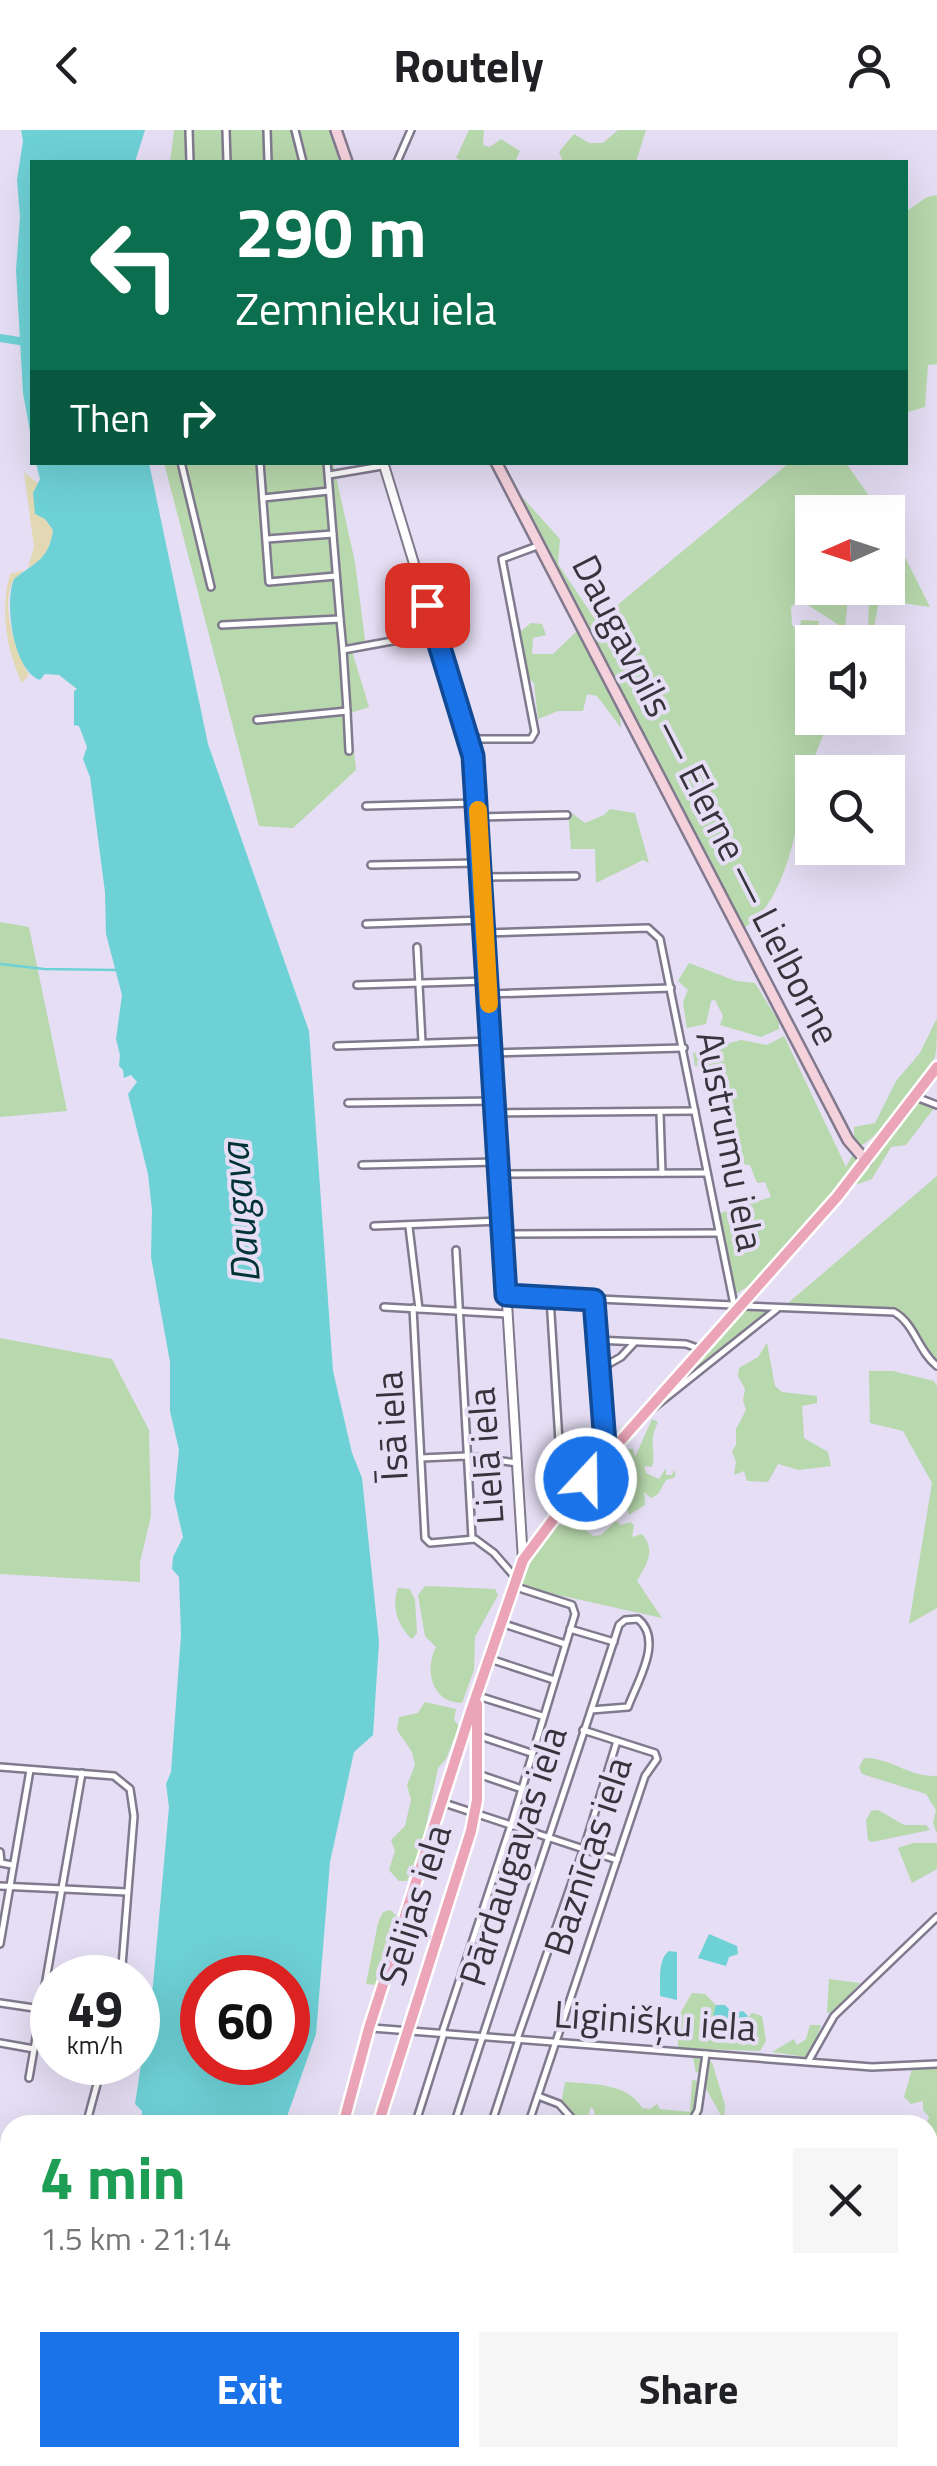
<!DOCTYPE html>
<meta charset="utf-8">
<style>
:root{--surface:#fff;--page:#f6f6f6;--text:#202124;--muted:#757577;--accent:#1a73e8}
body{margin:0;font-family:"Titillium Web",sans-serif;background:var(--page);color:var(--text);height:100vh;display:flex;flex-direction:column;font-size:38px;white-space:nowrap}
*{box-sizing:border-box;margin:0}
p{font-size:32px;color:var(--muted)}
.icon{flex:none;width:55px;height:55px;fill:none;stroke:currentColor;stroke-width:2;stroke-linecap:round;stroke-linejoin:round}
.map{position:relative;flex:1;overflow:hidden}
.drawer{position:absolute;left:0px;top:1985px;width:938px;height:352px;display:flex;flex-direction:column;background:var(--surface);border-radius:30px 30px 0 0;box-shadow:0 10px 40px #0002}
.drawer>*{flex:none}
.hud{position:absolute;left:30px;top:30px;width:878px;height:305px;border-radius:0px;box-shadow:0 10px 40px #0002;background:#0b6e4f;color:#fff;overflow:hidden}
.needle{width:65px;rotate:267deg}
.controls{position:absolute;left:795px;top:365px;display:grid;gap:20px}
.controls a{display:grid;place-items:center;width:110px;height:110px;border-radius:0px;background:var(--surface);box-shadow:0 10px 40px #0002;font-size:50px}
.speed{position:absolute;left:30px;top:1825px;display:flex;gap:20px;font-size:50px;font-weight:700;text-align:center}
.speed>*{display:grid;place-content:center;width:130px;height:130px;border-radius:50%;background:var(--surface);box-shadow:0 10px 40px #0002;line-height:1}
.speed small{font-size:25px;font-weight:400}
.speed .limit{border:15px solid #d22;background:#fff;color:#111}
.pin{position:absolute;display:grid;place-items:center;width:85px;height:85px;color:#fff;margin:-42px;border-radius:20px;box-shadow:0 5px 15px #0006}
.me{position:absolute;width:110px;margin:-55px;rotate:21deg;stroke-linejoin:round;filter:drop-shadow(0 0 8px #0008)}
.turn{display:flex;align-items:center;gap:35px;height:210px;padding:0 40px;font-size:45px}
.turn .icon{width:130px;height:130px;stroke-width:2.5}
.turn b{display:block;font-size:70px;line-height:85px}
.then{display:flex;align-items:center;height:95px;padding:0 40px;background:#0003;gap:20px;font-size:38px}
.round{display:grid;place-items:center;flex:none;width:105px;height:105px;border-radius:0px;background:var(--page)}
.summary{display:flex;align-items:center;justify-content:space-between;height:170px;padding:0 40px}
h1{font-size:60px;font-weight:700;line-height:75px;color:#1e9e55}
.cta{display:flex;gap:20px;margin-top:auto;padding:20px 40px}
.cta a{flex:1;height:115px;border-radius:0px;background:var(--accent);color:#fff;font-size:40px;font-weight:700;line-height:115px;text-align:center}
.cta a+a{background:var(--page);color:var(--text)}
header{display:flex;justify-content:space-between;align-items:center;height:130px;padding:0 40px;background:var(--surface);font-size:45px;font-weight:700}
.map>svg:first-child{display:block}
</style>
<header><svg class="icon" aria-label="back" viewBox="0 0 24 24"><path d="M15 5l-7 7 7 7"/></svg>Routely<svg class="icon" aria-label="person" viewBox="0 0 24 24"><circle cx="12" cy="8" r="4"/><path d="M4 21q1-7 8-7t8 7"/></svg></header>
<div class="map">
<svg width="937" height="2336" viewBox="0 0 937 2336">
<rect width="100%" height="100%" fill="#e5def4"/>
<g fill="#b8d8ad">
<polygon points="174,0 331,0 339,32 170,32"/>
<polygon points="469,0 484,0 483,15 490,17 501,9 520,21 515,32 464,32 456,28"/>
<polygon points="618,0 646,0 636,32 563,32 559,22 574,4 589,13 603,13"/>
<polygon points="937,65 937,234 928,235 925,277 908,282 905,281 905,82 927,67"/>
<polygon points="164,333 333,333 355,432 366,518 352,521 369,577 350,583 356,640 293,698 259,696"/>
<path d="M789,333H846L872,370L876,371L887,366L895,368L896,385L812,382V458H849L845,499L800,470L791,477L792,495L796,499L800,497L801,490L819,491L804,559L812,562V588H829C823,608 813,627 808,648C795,697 789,768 744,798L520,373L523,368L560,409L558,434L597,492Z"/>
<polygon points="888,393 930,477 879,470 872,509 868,509 869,458 888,458"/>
<polygon points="531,493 542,494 546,505 533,508 532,524 553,524 578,500 620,584 621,598 597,566 587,564 583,581 558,581 538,589 534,553 519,540 513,508"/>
<polygon points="610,679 635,683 649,733 643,730 596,753 595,719 571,719 568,680 585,693 604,685"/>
<polygon points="0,792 29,797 67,981 0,987"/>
<polygon points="689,833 736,851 755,853 779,892 779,899 761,907 720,895 723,886 715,870 711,871 706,894 687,898 683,872 688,860 678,851"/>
<path d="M937,888C937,900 937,917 935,927C925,946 876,1013 859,1016L854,1008V997L875,993L896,951L920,923Z"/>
<polygon points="784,906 846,1037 853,1024 858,1034 755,1152 734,1165 718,1084 771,1067 765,1052 757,1053 750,1035 744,1034 724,938 695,936 693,923 741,910 767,915"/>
<polygon points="917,971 934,978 906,1015 891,1017 872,1049 855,1055"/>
<polygon points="937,1046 937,1232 900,1181 787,1174"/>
<polygon points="746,1177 775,1179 660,1273 744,1179"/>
<polygon points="0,1208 112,1229 149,1300 151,1386 140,1432 140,1452 0,1444"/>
<polygon points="767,1213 775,1256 782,1262 817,1266 817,1273 802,1276 804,1308 828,1322 831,1336 799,1340 778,1334 768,1352 747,1351 744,1341 734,1345 736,1332 732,1321 736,1315 736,1299 746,1280 743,1270 745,1259 738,1246 739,1238 758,1227"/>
<polygon points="869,1241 893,1241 934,1251 937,1256 937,1478 909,1494 932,1353 903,1301 870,1293"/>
<path d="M652,1289L658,1292C647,1315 657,1321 652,1337L644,1336L646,1343L659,1349L666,1338V1345H672L674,1340L676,1344L674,1348L666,1350L658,1364L651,1368L644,1362L645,1375L629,1385L627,1378L621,1376L622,1370H617L614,1327L619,1318L633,1319L635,1327Z"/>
<polygon points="606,1334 611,1339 613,1358 609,1369 602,1370 601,1365 597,1366 596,1372 579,1386 559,1388"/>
<path d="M616,1391L621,1395L630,1392L634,1395L632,1407L642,1404C656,1421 647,1434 637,1451L662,1488L522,1457L519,1454L549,1398C567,1391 580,1393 593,1406L601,1405Z"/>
<path d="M425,1456L495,1459L498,1465L475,1507L474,1540L462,1573C432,1573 424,1540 436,1517L425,1506L418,1465Z"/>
<path d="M398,1458L410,1459L415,1470L417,1503L412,1509C398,1497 391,1476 398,1458Z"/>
<polygon points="425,1572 456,1579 454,1590 459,1596 446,1629 438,1638 422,1715 407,1751 399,1751 389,1740 395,1721 391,1710 405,1696 411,1670 407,1655 415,1635 412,1622 397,1600 399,1587 418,1583"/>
<path d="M864,1628C893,1628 907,1647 937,1646V1704L933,1693L936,1680L926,1664L862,1644L859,1637Z"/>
<polygon points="878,1680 904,1695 926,1695 930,1700 872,1712 868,1710 866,1690 871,1681"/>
<polygon points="913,1713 937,1713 937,1739 912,1753 898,1718"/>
<polygon points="390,1780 397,1786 378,1855 366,1854 378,1793 383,1782"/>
<polygon points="829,1849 860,1853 834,1882 827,1883"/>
<polygon points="692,1863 705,1864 716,1875 711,1898 740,1897 752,1883 762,1886 766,1911 760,1921 678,1918 678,1887"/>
<polygon points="810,1895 821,1895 814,1916 806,1927 772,1922 794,1909 797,1915 806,1909"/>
<polygon points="693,1927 712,1932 725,1975 724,1991 704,1955 702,1940 696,1943"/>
<polygon points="937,1938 937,2017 931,2018 937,2078 928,2072 926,1995 929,1987 923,1980 923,1971 911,1974 904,1967 912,1939"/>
<path d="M692,1950L699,1951L696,1976L688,1995H595L594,1980L591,1977L585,1995H580L561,1974L565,1952C592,1954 628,1953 642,1978L650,1979L657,1974L660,1979L690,1982Z"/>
</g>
<g fill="#e2d9b4">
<path d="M24,342L39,354L45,389L53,400C51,418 45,429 28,438L34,417Z"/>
<path d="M24,440C21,444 16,447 13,451C0,476 16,522 29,545L22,553C6,519 0,479 10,444Z"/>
</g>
<g fill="#6ed1d6" fill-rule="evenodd">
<polygon points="21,0 145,0 135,32 32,32 32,313 23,263 16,140 20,87 17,50 23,11"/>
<path d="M36,333H149L208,614L309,901L333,1241L352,1323L362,1348L379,1512L373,1605L354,1622L330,1732L316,1904L284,1995H142V1981L135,1974L153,1855L169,1677L166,1654L171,1642L181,1505L179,1447L172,1439L173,1427L183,1407L174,1368L179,1320L170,1281V1232L151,1127L152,1080L148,1044L128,964L137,952L131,945L124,948L123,940L119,936L120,925L116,909L122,865L106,804L105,762L90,647L83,629L87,617L79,596L74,595V561L77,559L59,545L45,544L40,550C13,541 4,472 14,449C35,432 49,430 53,400L45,389L35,384L33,363L40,349ZM202,1848H288V1932H202Z"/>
<polygon points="709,1804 737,1816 738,1824 729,1827 726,1836 698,1828"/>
<path d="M669,1821L677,1822V1870L660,1866C661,1851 657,1830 669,1821Z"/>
<path d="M716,1875H725C731,1882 735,1883 743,1881L748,1886L725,1909L710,1898Z"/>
<polygon points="10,2300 10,2328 175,2328 169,2336 0,2336 0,2326"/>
</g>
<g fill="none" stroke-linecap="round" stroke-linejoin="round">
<polyline stroke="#6ed1d6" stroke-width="2.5" points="0,834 44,839 116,840"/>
<polyline stroke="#6ed1d6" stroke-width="8" points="0,208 32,213"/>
<defs>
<g id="minor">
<polyline points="189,0 190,32"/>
<polyline points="226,0 227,32"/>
<polyline points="267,0 268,32"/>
<polyline points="295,0 303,32"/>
<polyline points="397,32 411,0"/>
<polyline points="181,332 211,457"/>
<polyline points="260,332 269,452 336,446"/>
<polyline points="327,332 340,489"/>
<polyline points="329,345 382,336"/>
<polyline points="263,368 329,361"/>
<polyline points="267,409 333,404"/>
<polyline points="222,495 340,489 343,520"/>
<polyline points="347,581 349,621"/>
<polyline points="257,590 347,581 343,520 436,503"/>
<polyline points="466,602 479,609 474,624"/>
<polyline points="479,609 531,609 535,602 502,429 540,415"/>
<polyline points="366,676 475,673"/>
<polyline points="479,687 567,685"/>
<polyline points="371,735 478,733"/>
<polyline points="482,747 576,746"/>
<polyline points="366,794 483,790"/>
<polyline points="484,803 648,798 660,809 734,1175"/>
<polyline points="417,817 422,912"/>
<polyline points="357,855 488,851"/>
<polyline points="489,864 671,858"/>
<polyline points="337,916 491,911"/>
<polyline points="492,923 684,918"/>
<polyline points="916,967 937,975"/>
<polyline points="348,973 495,971"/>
<polyline points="495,983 695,981"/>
<polyline points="660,983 662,1043"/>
<polyline points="362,1035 498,1032"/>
<polyline points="500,1044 707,1043"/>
<polyline points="374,1096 501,1091"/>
<polyline points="409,1097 419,1179"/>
<polyline points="502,1104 719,1103"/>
<polyline points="456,1120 472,1408"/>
<polyline points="506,1165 733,1175"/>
<polyline points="550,1168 562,1359 566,1369"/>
<polyline points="594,1170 606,1326"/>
<path d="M744,1176L894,1182C915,1194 918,1221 937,1236"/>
<polyline points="384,1177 507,1184"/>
<polyline points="413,1178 425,1408 430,1413 475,1409 494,1423 514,1446"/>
<polyline points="595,1210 686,1214 700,1219"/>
<polyline points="598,1240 621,1227 634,1213"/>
<polyline points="653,1278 777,1179"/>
<polyline points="421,1328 466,1326 517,1333"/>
<polyline points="501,1493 565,1514"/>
<polyline points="570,1499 614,1512"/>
<polyline points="490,1529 554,1550"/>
<polyline points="478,1566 542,1586"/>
<polyline points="477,1605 531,1623"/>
<polyline points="0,1637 114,1646 130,1659 134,1686 121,1848"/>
<polyline points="478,1644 519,1658"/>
<polyline points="444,1673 617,1730"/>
<polyline points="0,1722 1,1733 12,1735"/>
<polyline points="0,1756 127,1762"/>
<polyline points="0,1814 30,1640"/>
<polyline points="0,1873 41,1879"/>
<polyline points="372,1898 872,1937 937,1934"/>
<polyline points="442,1903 511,1695 575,1484 572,1475 513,1456"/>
<polyline points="517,1909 584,1718 617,1611"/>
<polyline points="0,1913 34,1919"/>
<polyline points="809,1930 834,1886 937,1787"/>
<polyline points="29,1948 82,1643"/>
<polyline points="538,1966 559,1974 578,1995"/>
<polyline points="86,1995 103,1932"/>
<polyline points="415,1995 444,1903"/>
<path d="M454,1995C507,1828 565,1662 619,1495L625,1490L638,1489C664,1510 637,1552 628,1577L591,1580"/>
<polyline points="491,1995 519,1909"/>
<polyline points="528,1995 645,1646 657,1629 655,1623 583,1600"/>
<polyline points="690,1995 698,1980 706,1924"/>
<polyline points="0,2049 10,2049"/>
<polyline points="928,2124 937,2124"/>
<polyline points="928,2144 935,2250 932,2260"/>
<polyline points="641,2328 642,2336"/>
<polyline points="704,2328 705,2336"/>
<polyline points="736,2328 736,2336"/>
<polyline points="345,2336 349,2328"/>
<polyline points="420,2336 422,2328"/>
<polyline points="477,2336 480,2328"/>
<polyline points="529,2336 532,2328"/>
</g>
<polyline id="tertiary" points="383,332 473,627 523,1430"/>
<g id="secondary">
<polyline points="336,0 347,32"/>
<polyline points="496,332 848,1010 866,1031"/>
<polyline points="928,2261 937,2260"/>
<polyline points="261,2336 309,2328"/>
</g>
<g id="primary">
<polyline points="343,1995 369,1898 471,1581 523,1430 567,1371 837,1067 937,937"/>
<polyline points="378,1995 471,1701 477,1670 477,1574"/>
<polyline points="221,2336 224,2328"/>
<polyline points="269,2336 274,2328"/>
</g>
</defs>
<use href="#minor" stroke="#817a8e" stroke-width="10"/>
<use href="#tertiary" stroke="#817a8e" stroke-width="12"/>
<use href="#secondary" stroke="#817a8e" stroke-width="14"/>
<use href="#primary" stroke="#fff" stroke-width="15"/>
<use href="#minor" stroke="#fff" stroke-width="5"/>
<use href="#tertiary" stroke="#fff" stroke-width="8"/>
<use href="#secondary" stroke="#f5d1db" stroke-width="9"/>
<use href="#primary" stroke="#eba4b8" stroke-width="10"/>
</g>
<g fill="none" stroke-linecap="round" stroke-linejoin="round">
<defs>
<polyline id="route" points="427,475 473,626 506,1165 594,1170 606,1327 586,1349"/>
</defs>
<use href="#route" stroke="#114b97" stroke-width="25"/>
<use href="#route" stroke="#1a73e8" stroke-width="18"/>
<polyline stroke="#f59e0b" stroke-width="18" points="478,680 489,874"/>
</g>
<g text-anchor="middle" stroke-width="8" stroke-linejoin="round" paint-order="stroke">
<g font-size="38" fill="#36333c" stroke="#e5def4">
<text transform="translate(706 670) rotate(63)" y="13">Daugavpils — Elerne — Lielborne</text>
<text transform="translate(730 1011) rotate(79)" y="13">Austrumu iela</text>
<text transform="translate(392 1296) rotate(-93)" y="13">Īsā iela</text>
<text transform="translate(486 1326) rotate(-94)" y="13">Lielā iela</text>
<text transform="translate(513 1726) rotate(-72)" y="13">Pārdaugavas iela</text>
<text transform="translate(588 1726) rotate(-72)" y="13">Baznīcas iela</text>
<text transform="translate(415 1775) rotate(-73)" y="13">Sēlijas iela</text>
<text transform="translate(655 1891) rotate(4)" y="13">Liginišķu iela</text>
</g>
<g font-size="40" font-style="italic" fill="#013335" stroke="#e5def4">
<text transform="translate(240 1083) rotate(-95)" y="14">Daugava</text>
</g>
</g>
</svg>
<div class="controls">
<a><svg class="needle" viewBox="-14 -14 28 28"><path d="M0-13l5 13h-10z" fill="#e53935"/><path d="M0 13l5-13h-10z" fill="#757577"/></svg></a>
<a><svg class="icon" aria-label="sound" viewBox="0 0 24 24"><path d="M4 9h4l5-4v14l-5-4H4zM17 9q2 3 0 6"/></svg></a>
<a><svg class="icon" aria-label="search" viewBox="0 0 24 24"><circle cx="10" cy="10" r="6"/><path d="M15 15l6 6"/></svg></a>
</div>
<div class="speed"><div>49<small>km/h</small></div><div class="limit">60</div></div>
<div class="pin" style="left:427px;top:475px;background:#d93025"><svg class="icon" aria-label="arrive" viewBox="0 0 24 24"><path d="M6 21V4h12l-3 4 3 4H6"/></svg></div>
<svg class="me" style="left:586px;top:1349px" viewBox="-20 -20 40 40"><circle r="17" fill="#1a73e8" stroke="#fff" stroke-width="3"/><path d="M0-11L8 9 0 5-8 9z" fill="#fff"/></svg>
<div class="hud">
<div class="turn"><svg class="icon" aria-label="left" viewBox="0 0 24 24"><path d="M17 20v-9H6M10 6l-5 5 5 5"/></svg><div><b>290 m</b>Zemnieku iela</div></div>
<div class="then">Then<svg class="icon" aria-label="right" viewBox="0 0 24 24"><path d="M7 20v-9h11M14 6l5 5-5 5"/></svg></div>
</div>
<section class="drawer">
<div class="summary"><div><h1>4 min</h1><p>1.5 km · 21:14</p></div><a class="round"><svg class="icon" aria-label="close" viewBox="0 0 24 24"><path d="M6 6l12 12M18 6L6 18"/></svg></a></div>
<div class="cta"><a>Exit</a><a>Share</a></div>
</section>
</div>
